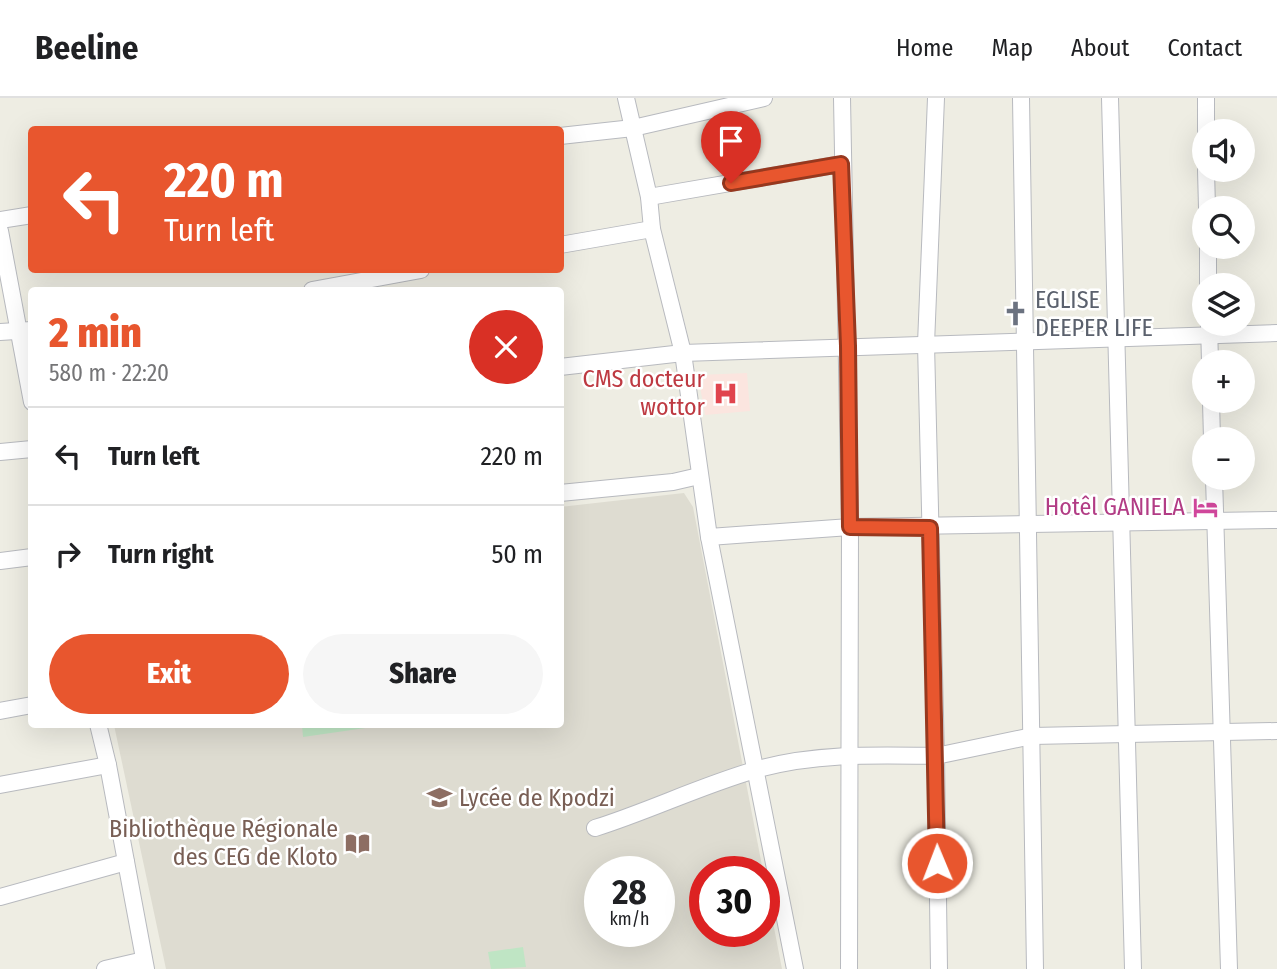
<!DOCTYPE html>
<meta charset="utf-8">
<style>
:root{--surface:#fff;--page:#f6f6f6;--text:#202124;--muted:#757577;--line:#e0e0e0;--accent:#e8562e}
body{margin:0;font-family:"Fira Sans Condensed",sans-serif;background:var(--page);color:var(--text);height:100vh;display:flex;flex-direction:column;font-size:26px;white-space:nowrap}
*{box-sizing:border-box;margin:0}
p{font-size:23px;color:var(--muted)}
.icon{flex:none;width:38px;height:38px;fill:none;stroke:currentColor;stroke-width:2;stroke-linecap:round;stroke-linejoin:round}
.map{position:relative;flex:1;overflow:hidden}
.panel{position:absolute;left:28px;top:189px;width:536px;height:441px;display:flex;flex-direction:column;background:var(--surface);border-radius:7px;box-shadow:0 7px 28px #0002}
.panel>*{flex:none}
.banner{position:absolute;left:28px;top:28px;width:536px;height:147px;border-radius:7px;box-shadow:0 7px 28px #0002;background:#e8562e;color:#fff;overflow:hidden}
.buttons{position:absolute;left:1192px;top:21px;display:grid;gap:14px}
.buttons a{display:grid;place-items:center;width:63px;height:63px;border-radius:50%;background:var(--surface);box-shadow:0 7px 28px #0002;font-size:35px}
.speed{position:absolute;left:584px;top:758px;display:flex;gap:14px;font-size:35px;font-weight:700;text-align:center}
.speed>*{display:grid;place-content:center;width:91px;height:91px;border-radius:50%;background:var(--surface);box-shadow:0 7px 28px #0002;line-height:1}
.speed small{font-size:18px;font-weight:400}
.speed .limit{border:10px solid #d22;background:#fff;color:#111}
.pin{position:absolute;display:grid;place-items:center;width:60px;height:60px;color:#fff;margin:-72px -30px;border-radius:50% 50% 50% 0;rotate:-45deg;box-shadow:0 0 7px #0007}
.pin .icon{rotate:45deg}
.me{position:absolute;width:77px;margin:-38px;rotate:359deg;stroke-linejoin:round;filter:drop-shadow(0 0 5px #0008)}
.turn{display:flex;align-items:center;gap:24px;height:147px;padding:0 21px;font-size:32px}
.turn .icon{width:91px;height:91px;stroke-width:2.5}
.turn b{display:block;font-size:49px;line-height:60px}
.round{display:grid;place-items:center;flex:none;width:74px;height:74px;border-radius:37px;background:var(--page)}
.overview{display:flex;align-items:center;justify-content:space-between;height:119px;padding:0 21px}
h1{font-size:42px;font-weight:800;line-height:52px;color:var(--accent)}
.cta{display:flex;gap:14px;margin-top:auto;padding:14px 21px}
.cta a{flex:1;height:80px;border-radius:42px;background:var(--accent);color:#fff;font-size:28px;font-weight:800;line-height:80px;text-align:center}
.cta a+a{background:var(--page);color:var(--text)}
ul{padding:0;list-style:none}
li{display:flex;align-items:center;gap:21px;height:98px;padding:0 21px;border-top:2px solid var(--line)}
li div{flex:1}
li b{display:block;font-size:26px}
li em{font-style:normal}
header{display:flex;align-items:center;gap:42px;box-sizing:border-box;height:98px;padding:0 35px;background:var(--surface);border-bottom:2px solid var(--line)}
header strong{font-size:33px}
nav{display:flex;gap:38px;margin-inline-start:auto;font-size:24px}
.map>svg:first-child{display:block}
</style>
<header>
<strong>Beeline</strong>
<nav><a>Home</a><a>Map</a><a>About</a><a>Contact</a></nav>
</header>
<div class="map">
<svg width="1277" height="871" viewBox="0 0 1277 871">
<rect width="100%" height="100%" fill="#eeede3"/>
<path fill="#dedcd1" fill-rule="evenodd" d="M684,395L693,409L763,773L705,774V833H765V783L782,871H166L114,627L560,626V409ZM600,774H660V833H600Z"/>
<polygon fill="#fbe5df" points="747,275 750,313 705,317 698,277"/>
<g fill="#bfe5c4">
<polygon points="393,626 303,639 302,627 302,626"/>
<polygon points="523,849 526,869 491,871 488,854"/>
</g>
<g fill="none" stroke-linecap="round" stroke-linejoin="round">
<defs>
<g id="minor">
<polyline points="626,0 649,99 652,131 683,255 709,439 795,871"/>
<polyline points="842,0 850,429 849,871"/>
<polyline points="1021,0 1035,871"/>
<polyline points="1110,0 1133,871"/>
<polyline points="1206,0 1206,33"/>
<polyline points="560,38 633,30 764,0"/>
<polyline points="1206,72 1207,110"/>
<polyline points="649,99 841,66"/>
<polyline points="0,122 32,117"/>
<polyline points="0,133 32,304"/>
<polyline points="560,147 652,131"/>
<polyline points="1208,149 1208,187"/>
<polyline points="312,192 421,172"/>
<polyline points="1209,226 1210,264"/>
<polyline points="0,234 32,232"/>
<polyline points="560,269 683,255 1277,235"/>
<polyline points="1211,303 1212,341"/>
<polyline points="0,354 32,351"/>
<polyline points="1214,380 1229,871"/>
<polyline points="560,395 673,384 699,378"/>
<polyline points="709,439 850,429 1277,422"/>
<polyline points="0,463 32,459"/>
<polyline points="0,613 32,607"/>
<polyline points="98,626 108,667 146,871"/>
<polyline points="0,687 108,667"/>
<path d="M595,730C649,713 700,688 755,672C813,655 876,657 936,658L926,246L936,0"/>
<polyline points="0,799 126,764"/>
<polyline points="105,871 144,862"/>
<polyline points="939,871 936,658 1032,638 1277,633"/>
</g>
</defs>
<use href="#minor" stroke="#b8babf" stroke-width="18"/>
<use href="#minor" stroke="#fff" stroke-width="16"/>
</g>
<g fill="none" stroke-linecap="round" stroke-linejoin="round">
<defs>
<polyline id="route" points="731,85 841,66 848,248 850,429 930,430 937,765"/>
</defs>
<use href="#route" stroke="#97381e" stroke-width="18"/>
<use href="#route" stroke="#e8562e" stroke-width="12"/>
</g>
<defs>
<symbol id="church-bare" viewBox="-9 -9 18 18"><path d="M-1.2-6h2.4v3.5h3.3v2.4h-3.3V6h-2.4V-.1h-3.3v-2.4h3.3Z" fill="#6b7280" stroke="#fff" stroke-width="2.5" paint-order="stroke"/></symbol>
<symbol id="hospital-bare" viewBox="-9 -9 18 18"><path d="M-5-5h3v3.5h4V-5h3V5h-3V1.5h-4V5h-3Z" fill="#e0444e" stroke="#fff" stroke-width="2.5" paint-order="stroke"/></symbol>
<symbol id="hotel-bare" viewBox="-9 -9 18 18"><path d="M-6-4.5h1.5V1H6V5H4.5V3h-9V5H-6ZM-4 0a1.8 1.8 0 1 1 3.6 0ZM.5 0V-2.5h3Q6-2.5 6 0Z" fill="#d1479c" stroke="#fff" stroke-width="2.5" paint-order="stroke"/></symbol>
<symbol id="school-bare" viewBox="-9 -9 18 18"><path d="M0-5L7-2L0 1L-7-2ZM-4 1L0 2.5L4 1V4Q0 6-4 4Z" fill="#8d6e63" stroke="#fff" stroke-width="2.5" paint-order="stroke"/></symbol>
<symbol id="library-bare" viewBox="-9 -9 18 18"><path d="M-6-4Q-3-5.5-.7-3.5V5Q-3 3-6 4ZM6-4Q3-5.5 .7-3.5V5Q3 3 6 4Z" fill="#8d6e63" stroke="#fff" stroke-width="2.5" paint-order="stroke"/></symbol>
</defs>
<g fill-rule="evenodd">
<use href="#church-bare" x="998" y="198" width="35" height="35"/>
<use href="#hospital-bare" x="708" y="278" width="35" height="35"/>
<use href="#hotel-bare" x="1188" y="392" width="35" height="35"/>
<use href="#school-bare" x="422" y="682" width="35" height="35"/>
<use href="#library-bare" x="340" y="728" width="35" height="35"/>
</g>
<g text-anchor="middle" stroke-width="5" stroke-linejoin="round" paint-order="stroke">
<g font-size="24" fill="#5b616d" stroke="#fff" text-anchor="start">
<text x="1035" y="210">EGLISE<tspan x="1035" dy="28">DEEPER LIFE</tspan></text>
</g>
<g font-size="24" fill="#be3a42" stroke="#fff" text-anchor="end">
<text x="705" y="289">CMS docteur<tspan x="705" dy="28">wottor</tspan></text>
</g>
<g font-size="24" fill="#b23c85" stroke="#fff" text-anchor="end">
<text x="1185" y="417">Hotêl GANIELA</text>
</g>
<g font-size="24" fill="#785e54" stroke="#fff" text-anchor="start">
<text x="459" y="708">Lycée de Kpodzi</text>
<text x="338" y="739" text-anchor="end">Bibliothèque Régionale<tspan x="338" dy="28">des CEG de Kloto</tspan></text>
</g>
</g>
</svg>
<div class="buttons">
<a><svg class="icon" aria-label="sound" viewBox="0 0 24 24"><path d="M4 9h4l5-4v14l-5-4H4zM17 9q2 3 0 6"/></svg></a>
<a><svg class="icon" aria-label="search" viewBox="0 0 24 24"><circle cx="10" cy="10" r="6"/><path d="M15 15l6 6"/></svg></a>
<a><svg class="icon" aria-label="layers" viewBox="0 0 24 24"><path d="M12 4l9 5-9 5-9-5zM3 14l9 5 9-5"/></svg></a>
<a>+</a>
<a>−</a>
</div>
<div class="speed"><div>28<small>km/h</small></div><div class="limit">30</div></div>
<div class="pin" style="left:731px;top:85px;background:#d93025"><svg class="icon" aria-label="arrive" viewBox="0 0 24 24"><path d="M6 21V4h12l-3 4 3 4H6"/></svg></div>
<svg class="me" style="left:937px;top:765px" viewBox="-20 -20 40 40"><circle r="17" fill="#e8562e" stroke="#fff" stroke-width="3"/><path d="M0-11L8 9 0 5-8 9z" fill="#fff"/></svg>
<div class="banner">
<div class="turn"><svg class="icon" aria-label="left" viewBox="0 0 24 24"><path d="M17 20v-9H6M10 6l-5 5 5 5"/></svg><div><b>220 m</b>Turn left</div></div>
</div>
<section class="panel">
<div class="overview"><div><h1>2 min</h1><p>580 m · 22:20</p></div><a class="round" style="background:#d93025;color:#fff"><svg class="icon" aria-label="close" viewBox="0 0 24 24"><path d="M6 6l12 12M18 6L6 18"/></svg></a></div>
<ul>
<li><svg class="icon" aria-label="left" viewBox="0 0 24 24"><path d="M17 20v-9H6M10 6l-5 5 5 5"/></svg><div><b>Turn left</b></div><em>220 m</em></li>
<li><svg class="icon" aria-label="right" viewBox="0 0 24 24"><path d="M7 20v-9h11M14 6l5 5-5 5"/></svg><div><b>Turn right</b></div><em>50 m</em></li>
</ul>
<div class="cta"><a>Exit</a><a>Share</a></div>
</section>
</div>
